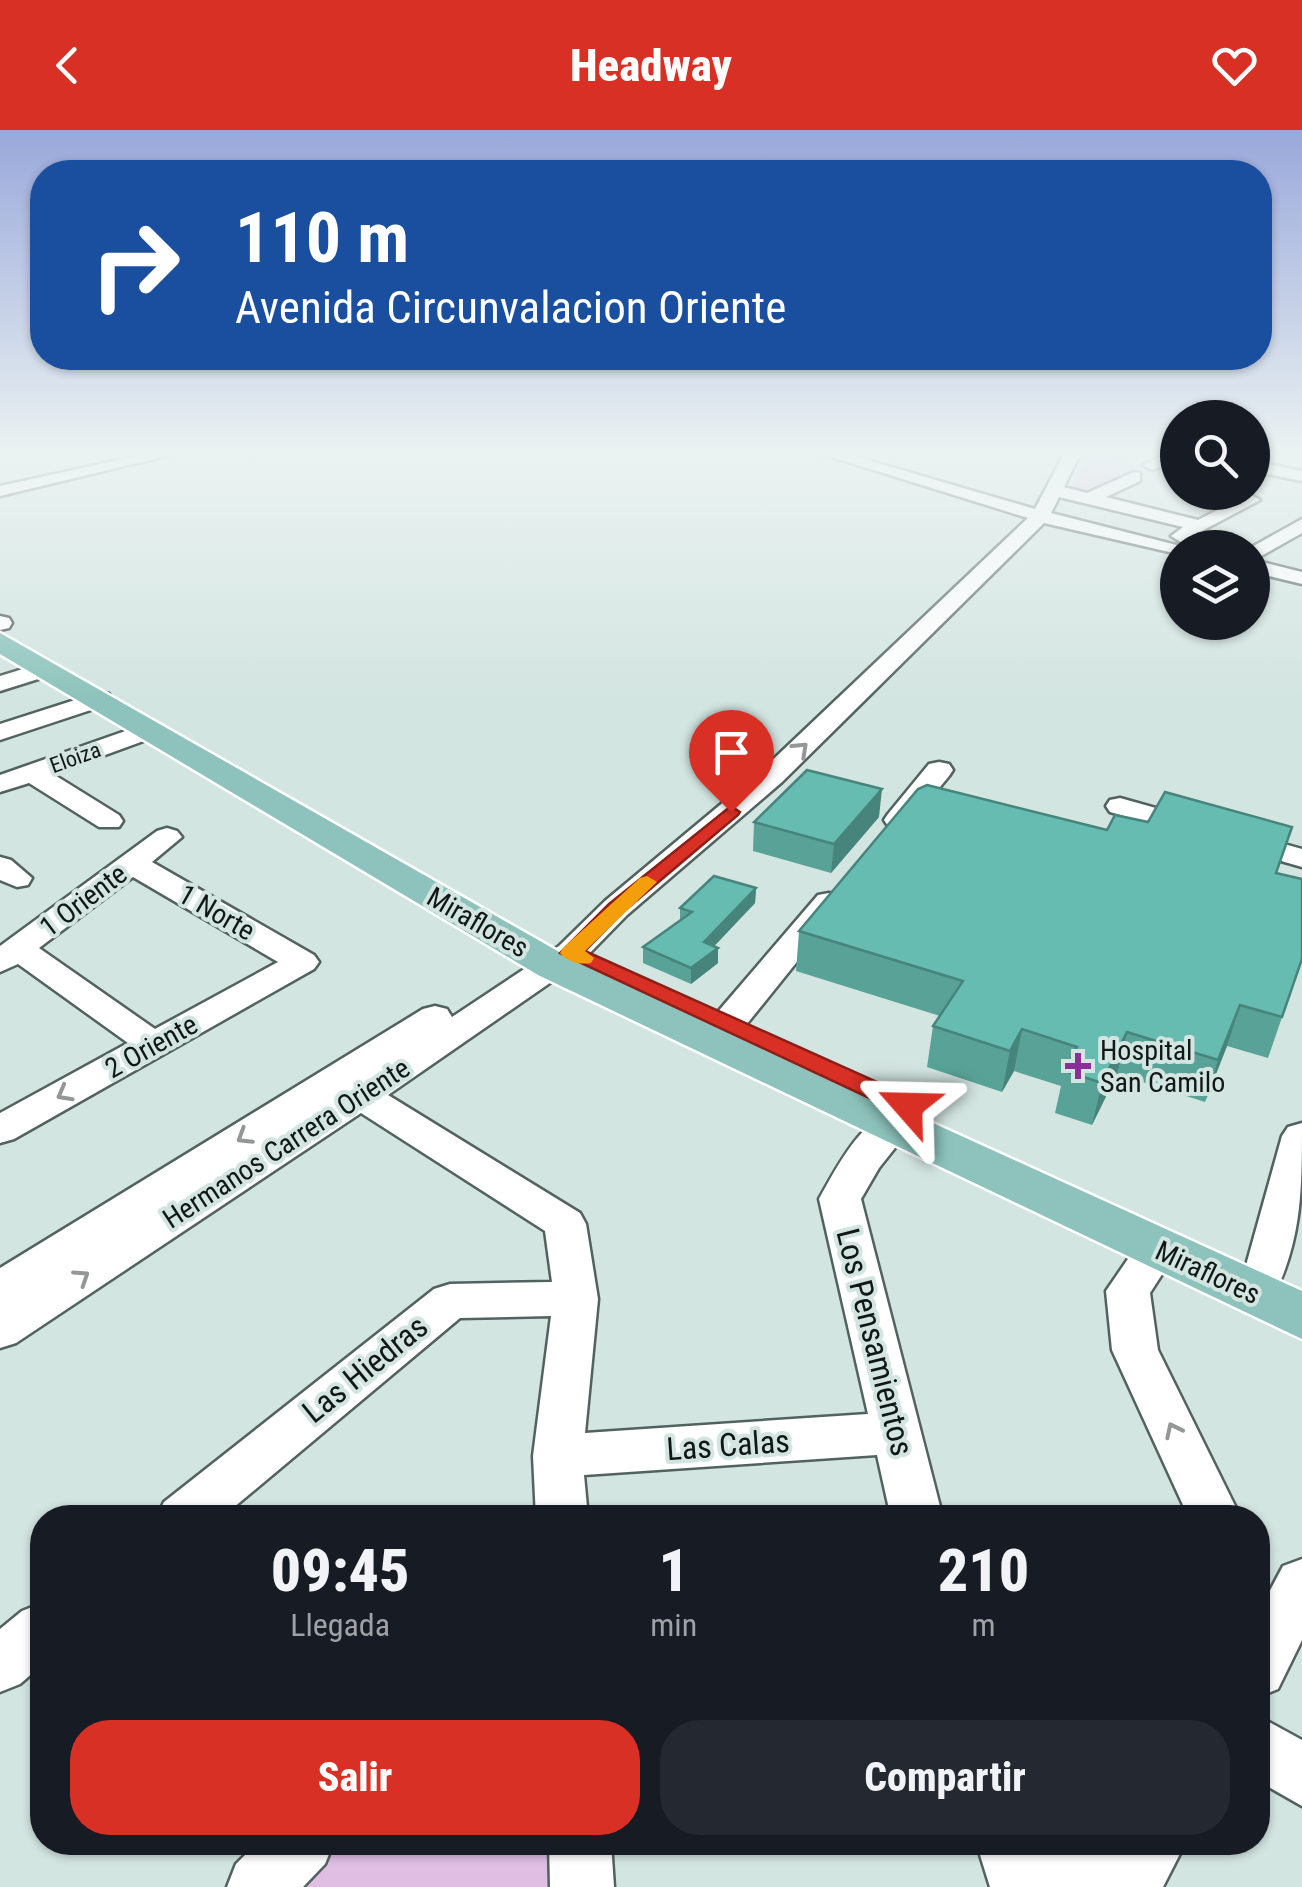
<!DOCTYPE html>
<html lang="es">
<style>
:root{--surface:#171b24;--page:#242831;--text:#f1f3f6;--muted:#9ea1a6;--accent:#d93025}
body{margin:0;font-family:"Roboto Condensed",sans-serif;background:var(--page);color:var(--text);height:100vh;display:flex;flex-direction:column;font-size:38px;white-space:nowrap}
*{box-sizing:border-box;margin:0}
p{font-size:32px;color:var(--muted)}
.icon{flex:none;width:55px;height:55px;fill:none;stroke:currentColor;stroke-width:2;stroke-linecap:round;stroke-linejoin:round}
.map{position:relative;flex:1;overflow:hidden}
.panel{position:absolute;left:30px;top:1375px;width:1240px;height:350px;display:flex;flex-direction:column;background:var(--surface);border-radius:40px;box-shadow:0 2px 8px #0004}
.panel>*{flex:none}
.top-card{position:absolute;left:30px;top:30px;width:1242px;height:210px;border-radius:40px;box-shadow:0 2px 8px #0004;background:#1a4fa0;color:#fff;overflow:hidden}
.tools{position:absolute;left:1160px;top:270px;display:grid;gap:20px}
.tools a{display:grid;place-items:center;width:110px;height:110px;border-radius:50%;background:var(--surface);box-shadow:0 2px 8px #0004;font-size:50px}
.pin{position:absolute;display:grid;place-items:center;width:85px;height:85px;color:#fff;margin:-102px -42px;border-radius:50% 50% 50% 0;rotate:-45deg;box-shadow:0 0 10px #0007}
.pin .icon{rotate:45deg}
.me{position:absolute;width:110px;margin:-55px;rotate:295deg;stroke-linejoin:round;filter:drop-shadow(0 0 8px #0008)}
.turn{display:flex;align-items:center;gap:35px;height:210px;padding:0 40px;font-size:45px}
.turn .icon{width:130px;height:130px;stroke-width:2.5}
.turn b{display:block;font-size:70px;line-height:85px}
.eta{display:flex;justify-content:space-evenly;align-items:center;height:170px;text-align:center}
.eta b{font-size:60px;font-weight:800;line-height:70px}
.primary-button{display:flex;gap:20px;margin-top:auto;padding:20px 40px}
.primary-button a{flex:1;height:115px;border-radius:40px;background:var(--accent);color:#fff;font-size:40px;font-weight:800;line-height:115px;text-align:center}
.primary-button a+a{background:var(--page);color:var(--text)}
header{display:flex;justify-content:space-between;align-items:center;height:130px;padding:0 40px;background:var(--accent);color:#fff;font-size:45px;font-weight:800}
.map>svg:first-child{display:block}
</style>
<header><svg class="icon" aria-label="back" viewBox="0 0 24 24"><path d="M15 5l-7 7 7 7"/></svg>Headway<svg class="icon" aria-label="heart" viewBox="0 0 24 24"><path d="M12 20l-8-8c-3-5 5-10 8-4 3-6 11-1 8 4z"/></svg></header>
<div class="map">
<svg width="1302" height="1757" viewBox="0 0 1302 1757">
<rect width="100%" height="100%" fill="#d3e5e1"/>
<g fill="#e0bee4">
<polygon points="1091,327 1147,338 1093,361 1072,357"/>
<polygon points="328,1713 552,1713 554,1757 288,1757"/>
</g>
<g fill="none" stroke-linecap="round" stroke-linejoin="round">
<defs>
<g id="minor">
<polygon points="155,322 183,322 0,366 0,356"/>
<path d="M816,322H840L1035,379L1065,322H1081L1064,357L1087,363L1134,342L1140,343V351L1106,367L1198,390L1245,366L1251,365L1260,370L1181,412L1171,406L1183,397L1059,367L1051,383L1188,418H1178V424L1044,393L782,652L627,785L583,830L388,965L580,1083L586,1094L598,1169L585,1303L868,1284L819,1069C837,1038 867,973 909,985L914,994L879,1038L861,1069L943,1388H891L877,1325L584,1345L588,1388H536L533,1326L551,1186L460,1188L221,1388H156L164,1372L434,1159L450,1154L552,1152L545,1101L361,983L16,1213L0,1218V1138L423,879L435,876L447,879L452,887L559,816L605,771L762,640L1028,388Z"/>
<polygon points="1170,322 1178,322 1178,330 1152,340 1143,335"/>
<polygon points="1252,331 1302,341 1302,351 1252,341"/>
<polygon points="1302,389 1302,403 1254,430 1302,442 1302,454 1252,442 1250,418"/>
<polygon points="0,486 9,488 12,493 9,498 0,500"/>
<polygon points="46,532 58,539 54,544 0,561 0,546"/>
<polygon points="100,562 109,564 112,569 109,574 0,610 0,594"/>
<polygon points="151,592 164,600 160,605 53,644 119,685 123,691 119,697 99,697 29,653 0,662 0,645"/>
<polygon points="939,632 949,634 953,640 949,646 908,696 888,696 884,690 888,684 929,634"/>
<polygon points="1120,668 1302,719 1302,737 1110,682 1106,676 1110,670"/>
<path d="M167,698L177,701L182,707L152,732L314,825L319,832L314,839L14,1009L0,1013V983L128,913L18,834L0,842V816L157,701ZM133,747L278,832L155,899L39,818Z"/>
<polygon points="0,727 11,730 32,748 28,755 17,757 0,750"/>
<path d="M829,763L840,765L845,772L742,900C726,912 716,920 696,915L691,907L716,884L818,765Z"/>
<path d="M1302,993C1302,1062 1302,1114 1269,1175L1253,1180L1237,1175L1231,1163L1245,1139L1282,1006L1288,997Z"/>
<polygon points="1158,1102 1173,1107 1179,1118 1150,1163 1158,1220 1241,1388 1189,1388 1112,1220 1106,1161 1143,1107"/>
<polygon points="1302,1429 1302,1510 1278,1559 1258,1567 1258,1483 1283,1436"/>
<polygon points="42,1473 42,1535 20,1554 0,1562 0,1499 22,1481"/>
<polygon points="1258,1586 1302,1610 1302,1676 1258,1651"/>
<polygon points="258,1712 334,1712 325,1734 303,1757 227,1757 236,1734"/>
<polygon points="549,1712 611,1712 614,1757 550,1757"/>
<polygon points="976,1712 1038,1712 1043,1725 1104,1712 1186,1712 1163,1757 990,1757"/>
</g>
<polygon id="major" points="0,503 568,827 1302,1161 1302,1209 538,845 0,524"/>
</defs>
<use href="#minor" stroke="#52625f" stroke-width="5"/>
<use href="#major" stroke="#fff" stroke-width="5"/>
<use href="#minor" fill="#fff" fill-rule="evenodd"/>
<use href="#major" fill="#8dc3bc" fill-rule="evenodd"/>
</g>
<g fill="#58a297">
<polygon points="879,687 831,743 753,721 754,692"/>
<polygon points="1277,743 1302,829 1268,928 1227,916 1205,972 1117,944 1092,995 1055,983 1061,956 1014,941 1002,962 927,937 933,896 940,886 796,841 799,801"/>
<polygon points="756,758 755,773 714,816 718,818 718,833 691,854 643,833 643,817 680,790 680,778"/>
</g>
<g fill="#47847b">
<polygon points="882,659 879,687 831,743 834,714"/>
<polygon points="756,758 755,773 704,827 704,812"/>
<polygon points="718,818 718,833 691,854 691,838"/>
<polygon points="1240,875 1227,916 1205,972 1218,930"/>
<polygon points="1022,899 1014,941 1002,962 1010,921"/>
<polygon points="1127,902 1117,944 1092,995 1102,953"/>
</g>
<g fill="#66bcb0" stroke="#47847b" stroke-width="2.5">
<polygon points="807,640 882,659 834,714 754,692"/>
<polygon points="927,655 1107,700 1115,685 1148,692 1165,662 1292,697 1276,743 1302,749 1302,829 1282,887 1240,875 1218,930 1127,902 1102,953 1065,941 1077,917 1022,899 1010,921 933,896 963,851 799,801 918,659"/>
<polygon points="714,746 756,758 704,812 718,818 691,838 643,817 692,782 680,778"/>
</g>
<defs><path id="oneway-chevron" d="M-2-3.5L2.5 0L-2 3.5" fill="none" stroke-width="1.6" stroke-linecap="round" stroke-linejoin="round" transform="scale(2.5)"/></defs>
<g stroke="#949796">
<use href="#oneway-chevron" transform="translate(801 619) rotate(-43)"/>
<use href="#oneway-chevron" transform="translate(64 964) rotate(151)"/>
<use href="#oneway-chevron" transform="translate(244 1007) rotate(148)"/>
<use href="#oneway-chevron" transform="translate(82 1147) rotate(-33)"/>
<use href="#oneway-chevron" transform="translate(1173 1300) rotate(-116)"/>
</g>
<linearGradient id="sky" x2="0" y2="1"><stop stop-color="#99a8db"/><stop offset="0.57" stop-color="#ebf3f2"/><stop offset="1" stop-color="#ebf3f2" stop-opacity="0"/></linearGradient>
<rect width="1302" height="568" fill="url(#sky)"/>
<polygon fill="#d93025" stroke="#8d1f18" stroke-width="2.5" points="731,676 740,682 738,685 623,782 585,821 917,970 920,976 917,982 899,982 560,823 609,774"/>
<path fill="#f59e0b" d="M647,746L657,752L585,821L594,828L591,833C580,835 567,832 560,823L563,818L640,748Z"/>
<path fill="#8b2e98" stroke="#d3e5e1" stroke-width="4" d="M1073 921h10v10h10v10h-10v10h-10v-10h-10v-10h10z"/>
<g text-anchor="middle" stroke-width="8" stroke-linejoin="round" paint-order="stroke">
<g font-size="22" fill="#111716" stroke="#d3e5e1">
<text transform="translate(75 627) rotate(-20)" y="8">Eloiza</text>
</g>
<g font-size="28" fill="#111716" stroke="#d3e5e1">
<text transform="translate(83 770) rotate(-37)" y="10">1 Oriente</text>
<text transform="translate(217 782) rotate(30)" y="10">1 Norte</text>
<text transform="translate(478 792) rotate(30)" y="10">Miraflores</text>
<text transform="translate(151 916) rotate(-29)" y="10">2 Oriente</text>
<text transform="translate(286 1013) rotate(-33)" y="10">Hermanos Carrera Oriente</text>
<text transform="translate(1208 1142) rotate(25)" y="10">Miraflores</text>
</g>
<g font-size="28" fill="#111716" stroke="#d3e5e1" text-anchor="start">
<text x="1100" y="930">Hospital<tspan x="1100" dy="32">San Camilo</tspan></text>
</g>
<g font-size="32" fill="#111716" stroke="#d3e5e1">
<text transform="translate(875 1212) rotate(76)" y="11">Los Pensamientos</text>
<text transform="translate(365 1239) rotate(-39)" y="11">Las Hiedras</text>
<text transform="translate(728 1315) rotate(-4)" y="11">Las Calas</text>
</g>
</g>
</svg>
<div class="tools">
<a><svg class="icon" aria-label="search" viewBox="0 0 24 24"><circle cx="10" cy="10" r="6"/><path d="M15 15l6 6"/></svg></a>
<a><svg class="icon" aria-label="layers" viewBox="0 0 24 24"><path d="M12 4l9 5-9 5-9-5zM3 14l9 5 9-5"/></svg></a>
</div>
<div class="pin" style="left:731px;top:682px;background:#d93025"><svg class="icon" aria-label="arrive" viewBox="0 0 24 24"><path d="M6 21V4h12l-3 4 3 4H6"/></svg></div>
<svg class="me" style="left:908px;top:976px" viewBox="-20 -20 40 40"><path d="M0-17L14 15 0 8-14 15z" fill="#d93025" stroke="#fff" stroke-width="4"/></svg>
<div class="top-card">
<div class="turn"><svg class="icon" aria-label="right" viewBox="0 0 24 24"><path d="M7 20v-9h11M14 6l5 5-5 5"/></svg><div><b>110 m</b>Avenida Circunvalacion Oriente</div></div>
</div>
<section class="panel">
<div class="eta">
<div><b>09:45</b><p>Llegada</p></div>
<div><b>1</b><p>min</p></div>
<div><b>210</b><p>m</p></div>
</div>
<div class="primary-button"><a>Salir</a><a>Compartir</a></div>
</section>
</div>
